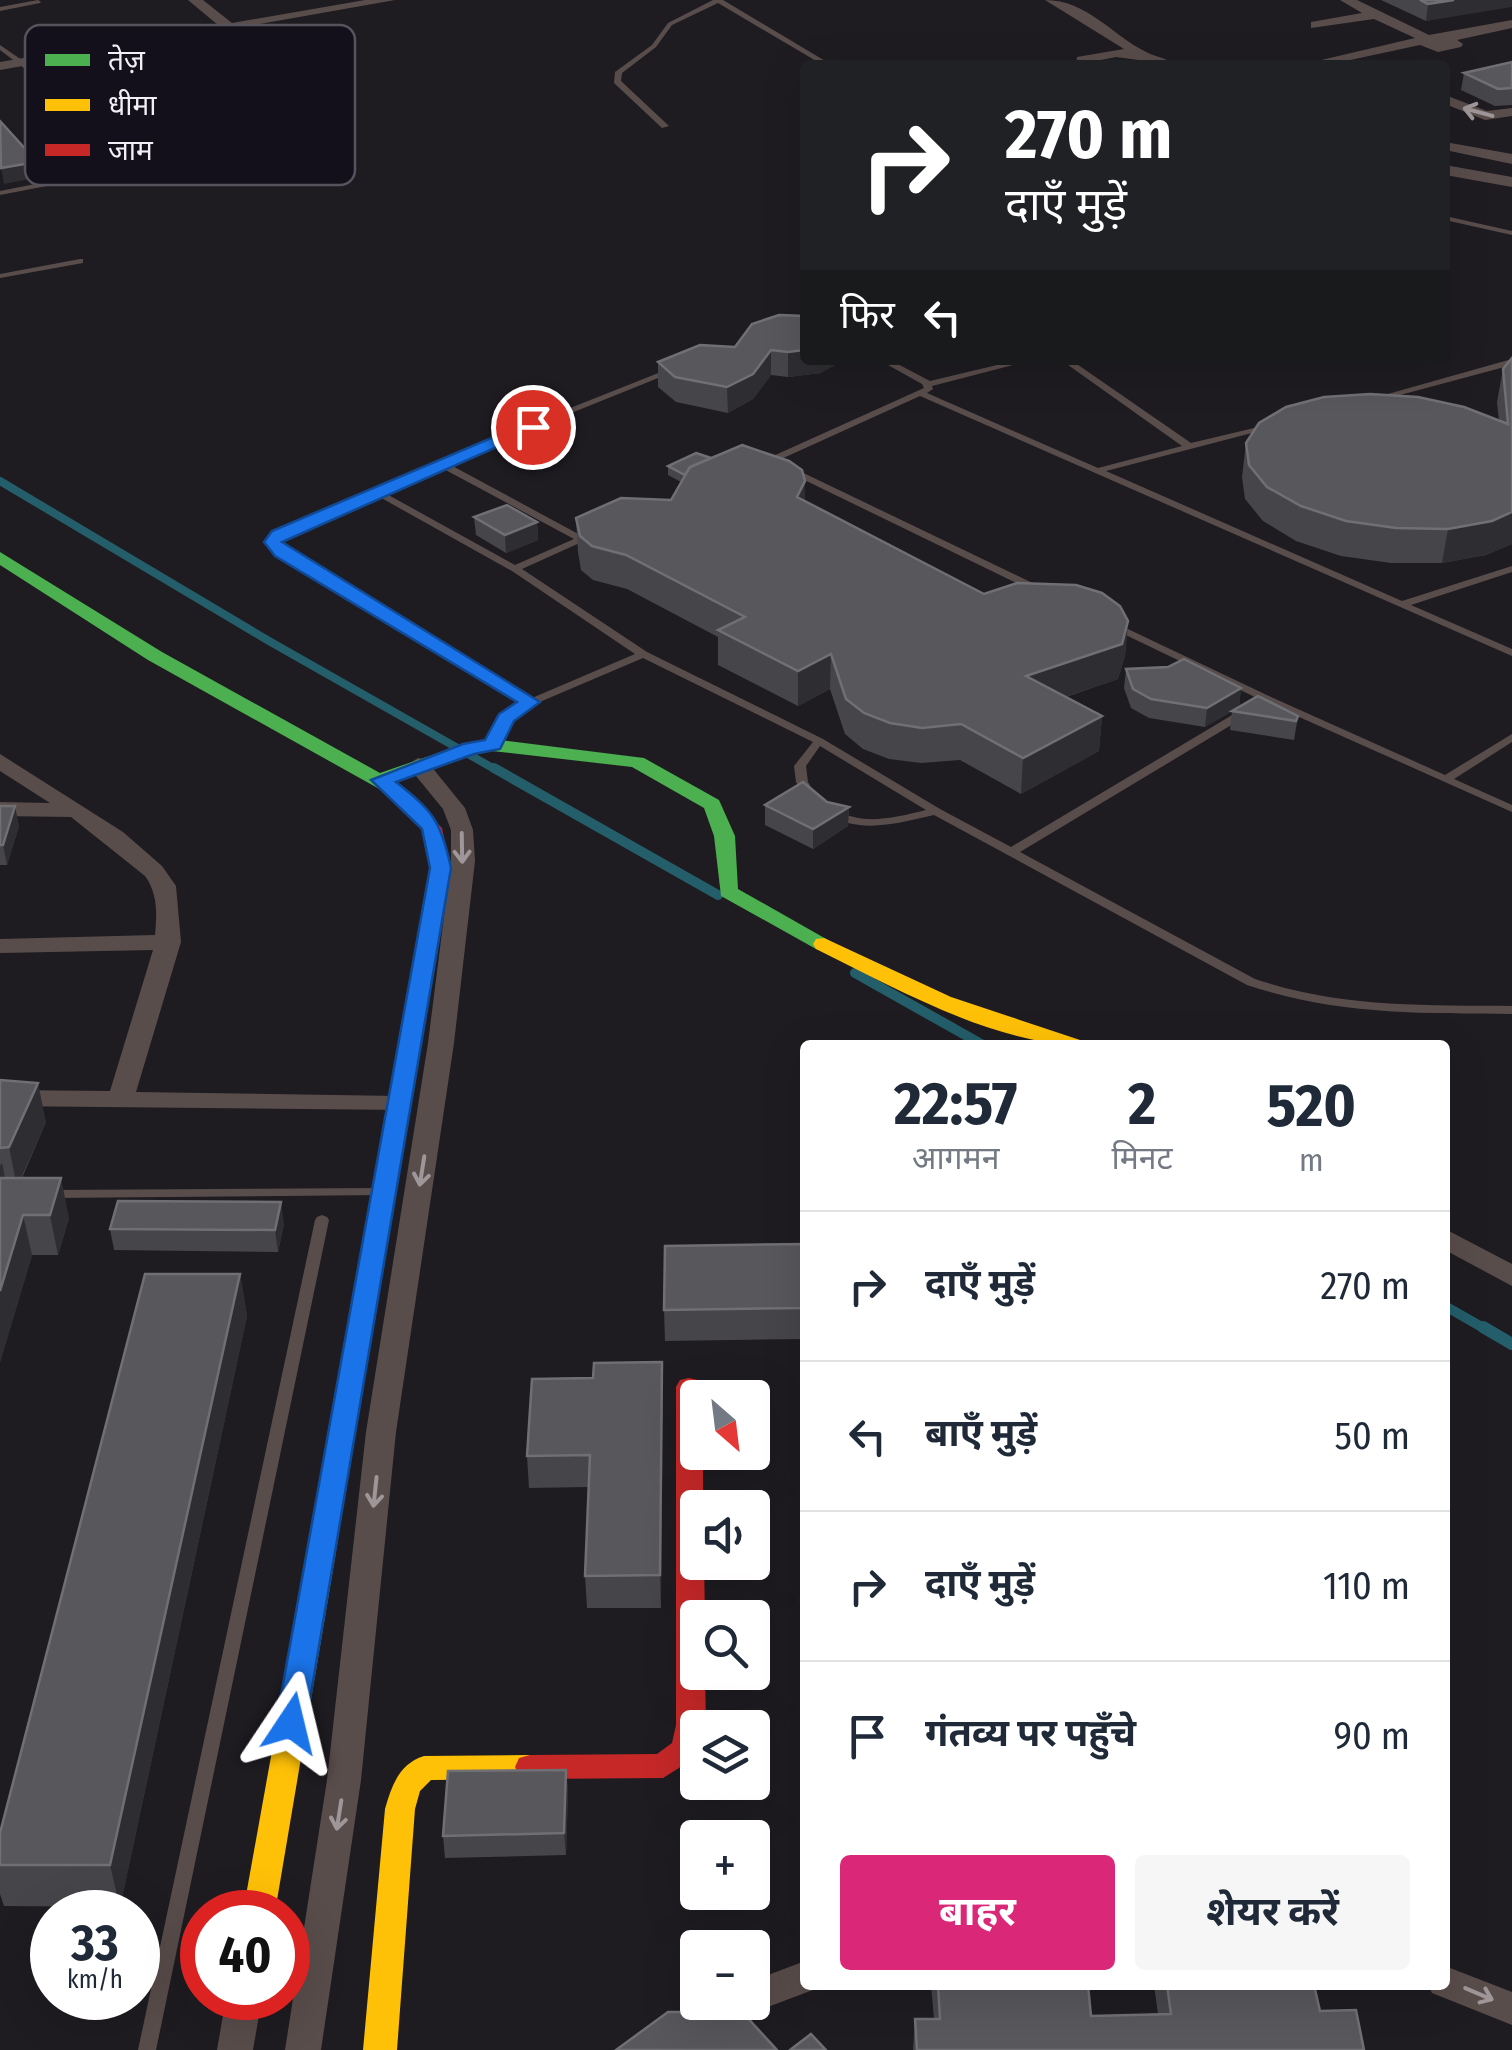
<!DOCTYPE html>
<html lang="hi">
<meta charset="utf-8">
<style>
:root{--surface:#fff;--page:#f6f6f7;--text:#1f2937;--muted:#747a83;--line:#e0e1e3;--accent:#db2777}
body{margin:0;font-family:"Fira Sans Condensed","Noto Sans Devanagari",sans-serif;background:var(--page);color:var(--text);height:100vh;display:flex;flex-direction:column;font-size:38px;white-space:nowrap}
*{box-sizing:border-box;margin:0}
p{font-size:32px;color:var(--muted)}
.icon{flex:none;width:55px;height:55px;fill:none;stroke:currentColor;stroke-width:2;stroke-linecap:round;stroke-linejoin:round}
.map{position:relative;flex:1;overflow:hidden}
.panel{position:absolute;left:800px;top:1040px;width:650px;height:950px;display:flex;flex-direction:column;background:var(--surface);border-radius:10px;box-shadow:0 10px 40px #0002}
.panel>*{flex:none}
.guide{position:absolute;left:800px;top:60px;width:650px;height:305px;border-radius:10px;box-shadow:0 10px 40px #0002;background:#202124;color:#fff;overflow:hidden}
.needle{width:65px;rotate:152deg}
.controls{position:absolute;left:680px;top:1380px;display:grid;gap:20px}
.controls a{display:grid;place-items:center;width:90px;height:90px;border-radius:10px;background:var(--surface);box-shadow:0 10px 40px #0002;font-size:50px}
.speed{position:absolute;left:30px;top:1890px;display:flex;gap:20px;font-size:50px;font-weight:700;text-align:center}
.speed>*{display:grid;place-content:center;width:130px;height:130px;border-radius:50%;background:var(--surface);box-shadow:0 10px 40px #0002;line-height:1}
.speed small{font-size:25px;font-weight:400}
.speed .limit{border:15px solid #d22;background:#fff;color:#111}
.pin{position:absolute;display:grid;place-items:center;width:85px;height:85px;color:#fff;margin:-42px;border:5px solid #fff;border-radius:50%;box-shadow:0 2px 10px #0007}
.me{position:absolute;width:110px;margin:-55px;rotate:10deg;stroke-linejoin:round;filter:drop-shadow(0 0 8px #0008)}
.turn{display:flex;align-items:center;gap:35px;height:210px;padding:0 40px;font-size:45px}
.turn .icon{width:130px;height:130px;stroke-width:2.5}
.turn b{display:block;font-size:70px;line-height:85px}
.then{display:flex;align-items:center;height:95px;padding:0 40px;background:#0003;gap:20px;font-size:38px}
.eta{display:flex;justify-content:space-evenly;align-items:center;height:170px;text-align:center}
.eta b{font-size:60px;font-weight:700;line-height:70px}
.button{display:flex;gap:20px;margin-top:auto;padding:20px 40px}
.button a{flex:1;height:115px;border-radius:10px;background:var(--accent);color:#fff;font-size:40px;font-weight:700;line-height:115px;text-align:center}
.button a+a{background:var(--page);color:var(--text)}
ul{padding:0;list-style:none}
li{display:flex;align-items:center;gap:30px;height:150px;padding:0 40px;border-top:2px solid var(--line)}
li div{flex:1}
li b{display:block;font-size:38px}
li em{font-style:normal}
.map>svg:first-child{display:block}
</style>
<div class="map">
<svg width="1512" height="2050" viewBox="0 0 1512 2050">
<rect width="100%" height="100%" fill="#1e1c21"/>
<g fill="none" stroke-linecap="round" stroke-linejoin="round">
<polyline stroke="#235e6a" stroke-width="8" points="0,481 269,641 498,771"/>
<g stroke="#235e6a" stroke-width="10">
<polyline points="494,768 718,895"/>
<polyline points="855,973 983,1045"/>
<polyline points="1445,1306 1487,1330"/>
</g>
<polyline stroke="#235e6a" stroke-width="12" points="1483,1327 1512,1344"/>
<g fill="#594d4b" fill-rule="evenodd">
<polygon points="38,0 41,2 40,3 0,11 0,7"/>
<polygon points="713,0 723,0 832,65 823,65 718,3 672,25 656,47 622,73 621,81 669,126 662,128 614,83 615,72 652,45 668,23"/>
<polygon points="0,45 51,80 82,114 82,118 76,118 45,84 0,50"/>
<polygon points="101,171 105,173 104,175 0,195 0,191"/>
<polygon points="1445,216 1512,231 1512,235 1445,220"/>
<polygon points="80,259 83,259 83,263 0,278 0,274"/>
<polygon points="1512,359 1512,365 1374,402 1370,399"/>
<polygon points="879,360 890,360 930,381 1018,360 1033,360 932,386 933,389 927,393 1098,468 1182,446 1061,360 1071,360 1191,443 1271,424 1271,428 1106,471 1402,601 1512,566 1512,572 1411,605 1512,649 1512,656 920,396 768,465 762,465 762,461 924,388 922,384"/>
<path d="M671,368L678,370L447,463L582,536L590,533L595,536L522,569L647,652L823,739L940,809L1011,847L1259,699L1107,626V622L1111,621L1271,697L1445,775L1512,734V742L1454,779L1512,805V812L1268,703L1020,852L1255,979C1341,1008 1423,1005 1512,1006V1014C1417,1013 1338,1015 1247,985L934,815C901,822 861,835 830,815L832,813C843,813 854,818 866,819C886,820 906,815 926,810L820,746L806,766L808,782L815,794L813,796H805L796,782L794,766L813,742L643,658L535,704L510,720L496,747H488L487,745L502,716L524,702L278,554L268,542L275,533L437,461ZM440,467L574,539L515,565L383,492ZM376,495L512,571L635,654L532,698L284,550L278,542L281,537Z"/>
<polygon points="791,467 1043,588 1044,590 1039,593 1035,592 788,472 788,468"/>
<polygon points="380,1188 387,1192 385,1195 50,1198 43,1194 50,1190"/>
<polygon points="322,1215 327,1217 329,1220 156,2050 138,2050 315,1220 317,1217"/>
</g>
<g fill="#594d4b" fill-rule="evenodd">
<polygon points="188,0 203,0 232,23 365,0 395,0 0,70 0,62 218,25"/>
<path d="M1045,0C1087,0 1112,35 1146,52C1156,57 1167,58 1176,65L1116,57L1076,65L1077,57L1124,49Z"/>
<polygon points="1340,0 1357,0 1429,35 1512,20 1512,28 1457,40 1463,44 1461,47 1438,52 1420,45 1327,65 1300,65 1415,38 1374,19 1311,28 1311,22 1362,13"/>
<polygon points="1445,95 1487,111 1512,108 1512,116 1485,120 1445,104"/>
<polygon points="1445,142 1512,154 1512,164 1445,150"/>
<polygon points="1445,165 1512,177 1512,187 1445,175"/>
<path d="M0,754L123,832L162,866L176,886L181,942L136,1092L398,1096L411,1104L407,1110L0,1106V1090L110,1091L153,950L0,953V939L155,935C157,914 158,894 145,876L71,817L0,816V802L50,803L0,771Z"/>
<polygon points="418,758 426,760 465,808 473,830 475,861 454,1043 396,1432 361,1780 321,2050 285,2050 327,1780 366,1432 428,1043 451,861 451,830 443,809 407,765"/>
<polygon points="1445,1229 1512,1264 1512,1286 1445,1250"/>
<polygon points="805,1961 805,1985 819,1985 818,1988 752,2013 683,2050 630,2050 635,2038 703,2002 752,2002 752,1981"/>
<polygon points="1445,1966 1512,1992 1512,2025 1432,1993 1428,1985 1445,1985"/>
<polygon points="226,1998 262,1998 253,2050 217,2050"/>
</g>
<polygon fill="#4caf50" fill-rule="evenodd" points="0,552 162,652 380,773 464,744 492,739 644,758 719,800 735,836 738,889 835,944 824,950 816,949 721,896 714,836 704,808 632,767 492,751 475,753 395,782 400,787 397,791 383,791 148,660 0,565"/>
<g fill="#ffc107" fill-rule="evenodd">
<path d="M824,938L951,997L1080,1040L1083,1045C994,1045 896,988 816,949L813,944L816,939Z"/>
<polygon points="322,1540 332,1543 336,1551 275,1912 243,1912 308,1551 312,1543"/>
<path d="M530,1755L541,1758L545,1767L541,1776L530,1779L431,1780L420,1791L415,1809L397,2050H363L385,1809C392,1785 399,1764 424,1756Z"/>
</g>
<g fill="#c62828" fill-rule="evenodd">
<polygon points="390,781 397,783 442,828 450,868 336,1551 332,1559 322,1562 312,1559 308,1551 430,868 422,830 380,787"/>
<polygon points="689,1378 698,1380 702,1398 698,1398 698,1452 703,1452 703,1508 698,1508 698,1562 704,1562 705,1618 698,1618 698,1672 705,1672 706,1725 698,1728 698,1756 663,1778 530,1779 519,1776 515,1767 519,1758 530,1755 657,1754 672,1743 676,1725 676,1387 680,1380"/>
</g>
</g>
<g fill="#464549">
<polygon points="1381,0 1512,0 1426,21"/>
<polygon points="1512,62 1512,105 1495,106 1461,90 1464,73"/>
<polygon points="752,324 821,373 788,377 771,375 753,399 728,413 676,402 658,387 658,362 735,347"/>
<polygon points="1512,358 1512,544 1486,555 1442,563 1391,563 1341,556 1296,541 1263,521 1245,499 1242,477 1246,443 1499,421 1497,402 1503,369"/>
<polygon points="668,466 805,501 984,594 1128,621 1125,656 1118,679 1066,697 1102,716 1099,751 1021,794 960,760 921,763 889,759 863,749 845,734 830,689 798,706 718,665 718,637 627,589 593,580 581,570 578,552 576,518 671,500 681,482 668,475"/>
<polygon points="474,517 537,522 538,540 506,553 476,535"/>
<polygon points="1126,669 1241,688 1239,707 1205,727 1149,718 1131,708 1124,688"/>
<polygon points="1232,711 1298,716 1294,740 1230,730"/>
<polygon points="827,802 849,807 848,826 813,849 765,825 765,805"/>
<polygon points="0,806 19,826 7,865 0,865"/>
<polygon points="0,1080 46,1122 22,1178 69,1218 58,1255 32,1255 0,1362"/>
<polygon points="284,1224 278,1252 114,1250 110,1229"/>
<polygon points="805,1244 805,1339 665,1341 664,1310"/>
<polygon points="240,1274 247,1316 120,1907 4,1906 0,1894 0,1833"/>
<polygon points="662,1362 661,1608 587,1608 585,1576 589,1487 529,1488 527,1456 593,1378"/>
<polygon points="566,1770 568,1792 566,1855 445,1858 443,1836"/>
<polygon points="931,1985 1088,1985 1091,2016 1158,2014 1154,1985 1314,1985 1320,2011 1364,2050 913,2050 915,2019 934,2019"/>
</g>
<g fill="#2e2d31">
<polygon points="1454,0 1512,0 1512,7 1426,21 1428,4"/>
<polygon points="37,162 40,177 4,184 1,168"/>
<polygon points="771,350 771,375 753,399 728,413 727,387"/>
<polygon points="805,350 805,360 845,360 821,373 788,377 788,352"/>
<polygon points="805,481 805,514 797,497"/>
<polygon points="1512,512 1512,544 1486,555 1442,563 1448,529"/>
<polygon points="537,522 538,540 506,553 505,535"/>
<polygon points="1128,621 1125,656 1118,679 1023,711 1026,676"/>
<polygon points="831,654 830,689 798,706 798,671"/>
<polygon points="1241,688 1239,707 1205,727 1207,708"/>
<polygon points="1102,716 1099,751 1021,794 1023,758"/>
<polygon points="15,806 19,826 7,865 3,845"/>
<polygon points="849,807 848,826 813,849 813,829"/>
<polygon points="38,1083 46,1122 17,1187 9,1147"/>
<polygon points="2,1163 10,1203 0,1201 0,1166"/>
<polygon points="61,1178 69,1218 58,1255 50,1215"/>
<polygon points="281,1202 284,1224 278,1252 275,1230"/>
<polygon points="23,1215 32,1255 0,1362 0,1291"/>
<polygon points="240,1274 247,1316 120,1907 110,1865"/>
<polygon points="662,1362 663,1393 661,1608 660,1575"/>
<polygon points="566,1770 568,1792 566,1855 564,1833"/>
</g>
<g fill="#58575c" stroke="#706f74" stroke-width="2.5">
<polygon points="1420,0 1454,0 1428,4"/>
<polygon points="1512,62 1512,88 1498,89 1464,73"/>
<polygon points="0,121 37,162 1,168"/>
<polygon points="779,315 805,316 805,350 788,352 771,350 753,374 727,387 675,377 658,362 700,345 735,347 752,324"/>
<polygon points="1512,358 1512,512 1492,521 1448,529 1396,528 1346,521 1301,506 1267,487 1249,465 1246,443 1259,423 1286,407 1324,397 1370,394 1418,397 1464,407 1508,424 1503,369"/>
<polygon points="742,445 789,461 802,470 805,481 797,497 984,594 1017,583 1076,585 1102,593 1120,606 1128,621 1122,644 1026,676 1102,716 1023,758 961,724 922,728 890,723 864,713 846,699 831,654 798,671 718,630 745,617 626,555 592,546 580,536 576,518 621,498 671,500 690,467"/>
<polygon points="696,453 711,458 690,467 685,475 668,466"/>
<polygon points="507,505 537,522 505,535 474,517"/>
<polygon points="1184,659 1241,688 1207,708 1151,699 1133,689 1126,669 1168,667"/>
<polygon points="1258,696 1298,716 1296,721 1232,711"/>
<polygon points="803,782 827,802 849,807 813,829 765,805"/>
<polygon points="0,806 15,806 3,845 0,845"/>
<polygon points="0,1080 38,1083 9,1147 0,1148"/>
<polygon points="0,1178 61,1178 50,1215 23,1215 0,1291"/>
<polygon points="118,1201 281,1202 275,1230 110,1229"/>
<polygon points="805,1244 805,1308 664,1310 665,1246"/>
<polygon points="145,1274 240,1274 110,1865 0,1865 0,1833"/>
<polygon points="662,1362 660,1575 585,1576 590,1455 527,1456 532,1379 593,1378 594,1363"/>
<polygon points="566,1770 564,1833 443,1836 448,1771"/>
<polygon points="938,1985 1088,1985 1091,2016 1171,2014 1167,1985 1314,1985 1320,2011 1356,2010 1364,2050 917,2050 915,2019 940,2019"/>
<polygon points="701,2002 733,2002 777,2050 616,2050 668,2012 684,2012"/>
<polygon points="811,2034 826,2050 790,2050"/>
</g>
<defs><path id="oneway-shaft" d="M-6 0H5M1.5-3L5.5 0L1.5 3" fill="none" stroke-width="1.6" stroke-linecap="round" stroke-linejoin="round" transform="scale(2.5)"/></defs>
<g stroke="#9e9698">
<use href="#oneway-shaft" transform="translate(1478 112) rotate(-165)"/>
<use href="#oneway-shaft" transform="translate(462 848) rotate(89)"/>
<use href="#oneway-shaft" transform="translate(422 1171) rotate(99)"/>
<use href="#oneway-shaft" transform="translate(375 1492) rotate(96)"/>
<use href="#oneway-shaft" transform="translate(339 1815) rotate(99)"/>
<use href="#oneway-shaft" transform="translate(1479 1994) rotate(23)"/>
</g>
<path fill="#1a73e8" stroke="#114b97" stroke-width="2.5" d="M527,423L542,427L282,542L540,702L514,721L500,749L474,754L396,782C433,811 441,821 451,868L306,1723L302,1732L291,1735L281,1732L276,1723L430,868L422,829L371,780L463,744L485,740L499,714L517,702L275,556L264,542L272,531Z"/>
<rect x="25" y="25" width="330" height="160" rx="15" fill="#14101b" stroke="#57535d" stroke-width="2.5"/>
<rect x="45" y="54" width="45" height="12" fill="#4caf50"/>
<rect x="45" y="99" width="45" height="12" fill="#ffc107"/>
<rect x="45" y="144" width="45" height="12" fill="#c62828"/>
<g font-size="28" fill="#f2eff7">
<text x="108" y="70">तेज़</text>
<text x="108" y="115">धीमा</text>
<text x="108" y="160">जाम</text>
</g>
</svg>
<div class="controls">
<a><svg class="needle" viewBox="-14 -14 28 28"><path d="M0-13l5 13h-10z" fill="#e53935"/><path d="M0 13l5-13h-10z" fill="#747a83"/></svg></a>
<a><svg class="icon" aria-label="sound" viewBox="0 0 24 24"><path d="M4 9h4l5-4v14l-5-4H4zM17 9q2 3 0 6"/></svg></a>
<a><svg class="icon" aria-label="search" viewBox="0 0 24 24"><circle cx="10" cy="10" r="6"/><path d="M15 15l6 6"/></svg></a>
<a><svg class="icon" aria-label="layers" viewBox="0 0 24 24"><path d="M12 4l9 5-9 5-9-5zM3 14l9 5 9-5"/></svg></a>
<a>+</a>
<a>−</a>
</div>
<div class="speed"><div>33<small>km/h</small></div><div class="limit">40</div></div>
<div class="pin" style="left:533px;top:427px;background:#d93025"><svg class="icon" aria-label="arrive" viewBox="0 0 24 24"><path d="M6 21V4h12l-3 4 3 4H6"/></svg></div>
<svg class="me" style="left:291px;top:1723px" viewBox="-20 -20 40 40"><path d="M0-17L14 15 0 8-14 15z" fill="#1a73e8" stroke="#fff" stroke-width="4"/></svg>
<div class="guide">
<div class="turn"><svg class="icon" aria-label="right" viewBox="0 0 24 24"><path d="M7 20v-9h11M14 6l5 5-5 5"/></svg><div><b>270 m</b>दाएँ मुड़ें</div></div>
<div class="then">फिर<svg class="icon" aria-label="left" viewBox="0 0 24 24"><path d="M17 20v-9H6M10 6l-5 5 5 5"/></svg></div>
</div>
<section class="panel">
<div class="eta">
<div><b>22:57</b><p>आगमन</p></div>
<div><b>2</b><p>मिनट</p></div>
<div><b>520</b><p>m</p></div>
</div>
<ul>
<li><svg class="icon" aria-label="right" viewBox="0 0 24 24"><path d="M7 20v-9h11M14 6l5 5-5 5"/></svg><div><b>दाएँ मुड़ें</b></div><em>270 m</em></li>
<li><svg class="icon" aria-label="left" viewBox="0 0 24 24"><path d="M17 20v-9H6M10 6l-5 5 5 5"/></svg><div><b>बाएँ मुड़ें</b></div><em>50 m</em></li>
<li><svg class="icon" aria-label="right" viewBox="0 0 24 24"><path d="M7 20v-9h11M14 6l5 5-5 5"/></svg><div><b>दाएँ मुड़ें</b></div><em>110 m</em></li>
<li><svg class="icon" aria-label="arrive" viewBox="0 0 24 24"><path d="M6 21V4h12l-3 4 3 4H6"/></svg><div><b>गंतव्य पर पहुँचे</b></div><em>90 m</em></li>
</ul>
<div class="button"><a>बाहर</a><a>शेयर करें</a></div>
</section>
</div>
